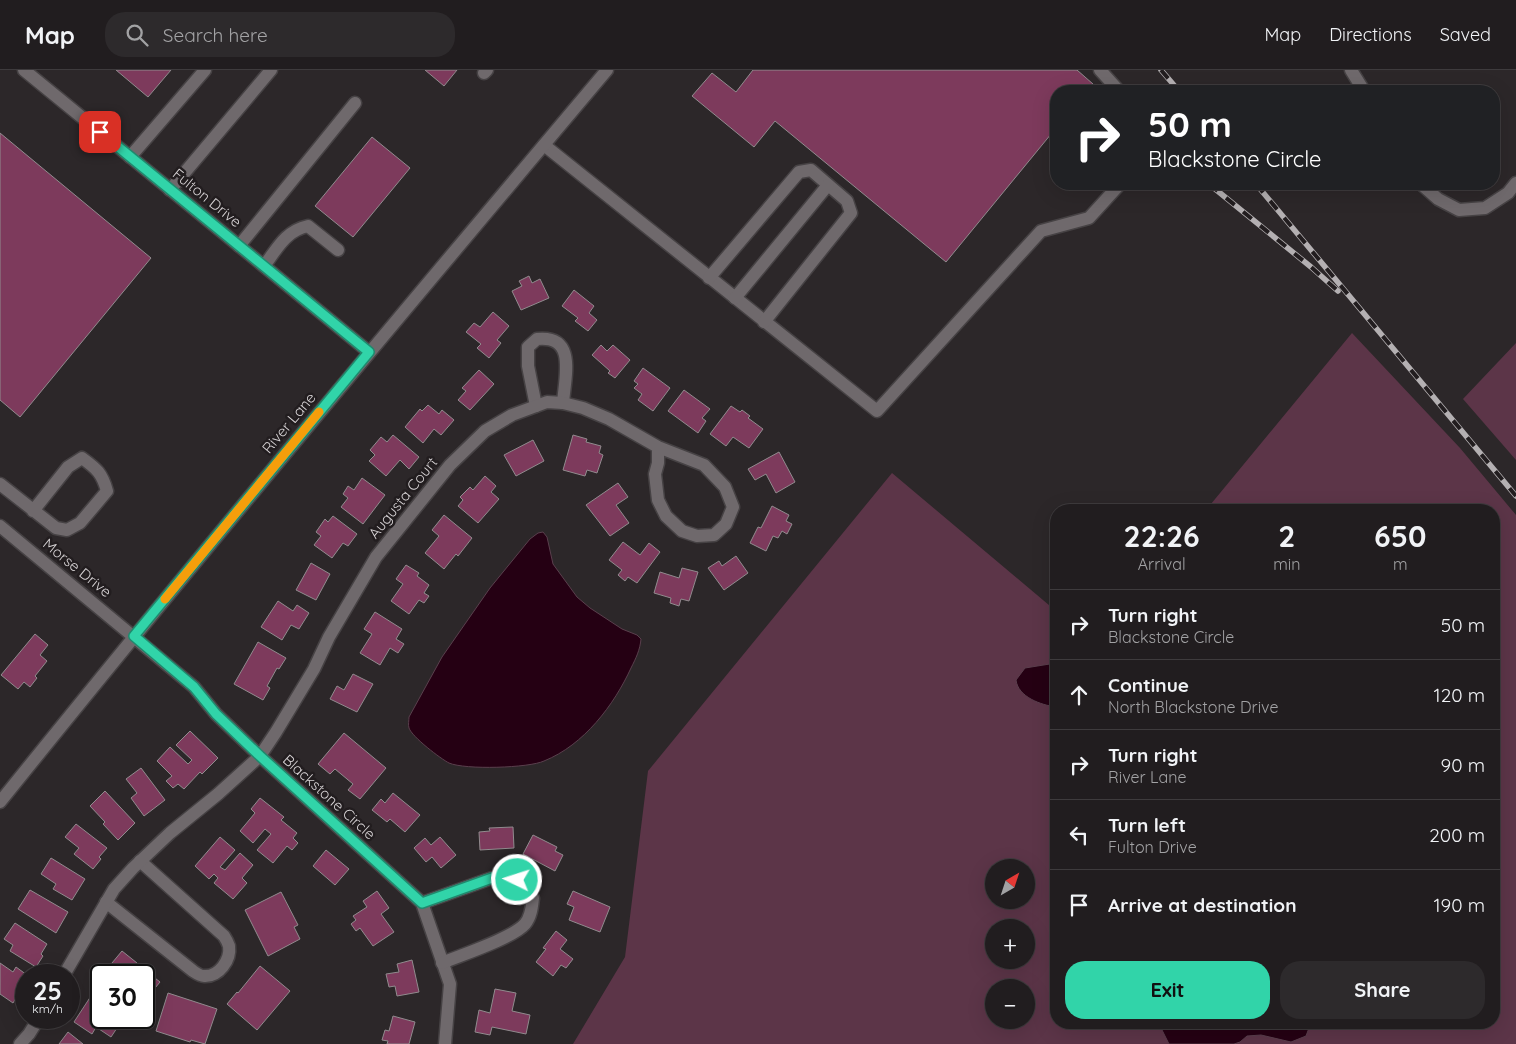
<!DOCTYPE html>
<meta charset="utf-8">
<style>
:root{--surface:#211d1f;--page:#2d2a2c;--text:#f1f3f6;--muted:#a2a2a4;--line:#3e3b3d;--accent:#31d4a9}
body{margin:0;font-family:Quicksand,sans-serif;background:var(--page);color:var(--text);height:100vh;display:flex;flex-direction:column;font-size:19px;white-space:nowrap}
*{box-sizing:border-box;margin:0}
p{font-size:16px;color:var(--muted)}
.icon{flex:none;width:28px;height:28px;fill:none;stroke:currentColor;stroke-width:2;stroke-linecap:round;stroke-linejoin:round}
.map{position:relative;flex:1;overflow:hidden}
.side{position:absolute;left:1050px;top:434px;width:450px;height:525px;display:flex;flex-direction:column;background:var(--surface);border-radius:20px;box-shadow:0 5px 20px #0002,0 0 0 1px var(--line)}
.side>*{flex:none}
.hud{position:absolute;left:1050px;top:15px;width:450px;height:105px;border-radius:20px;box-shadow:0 5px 20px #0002,0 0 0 1px var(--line);background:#202124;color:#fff;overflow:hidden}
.needle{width:32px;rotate:39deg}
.buttons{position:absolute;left:985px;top:789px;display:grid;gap:10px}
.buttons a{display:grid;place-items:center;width:50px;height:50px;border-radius:50%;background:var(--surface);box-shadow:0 5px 20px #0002,0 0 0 1px var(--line);font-size:25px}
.speed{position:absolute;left:15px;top:894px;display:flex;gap:10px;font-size:25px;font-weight:700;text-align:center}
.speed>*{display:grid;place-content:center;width:65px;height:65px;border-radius:50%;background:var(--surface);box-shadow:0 5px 20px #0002,0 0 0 1px var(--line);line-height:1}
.speed small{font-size:12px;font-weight:400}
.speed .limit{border:2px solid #111;border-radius:8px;background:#fff;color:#111}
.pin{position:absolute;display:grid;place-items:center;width:42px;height:42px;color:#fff;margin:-21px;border-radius:10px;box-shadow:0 2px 8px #0006}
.me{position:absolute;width:55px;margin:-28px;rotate:274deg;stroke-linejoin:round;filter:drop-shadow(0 0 4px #0008)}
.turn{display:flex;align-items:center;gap:18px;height:105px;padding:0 15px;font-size:22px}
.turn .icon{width:65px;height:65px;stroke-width:2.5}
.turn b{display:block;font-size:35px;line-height:42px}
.eta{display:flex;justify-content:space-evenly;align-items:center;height:85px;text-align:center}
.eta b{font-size:30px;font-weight:700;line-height:35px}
.cta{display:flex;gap:10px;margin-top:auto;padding:10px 15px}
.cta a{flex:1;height:58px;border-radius:20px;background:var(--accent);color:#111;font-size:20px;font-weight:700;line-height:58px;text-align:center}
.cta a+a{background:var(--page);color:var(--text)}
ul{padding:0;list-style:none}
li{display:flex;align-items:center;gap:15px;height:70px;padding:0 15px;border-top:1px solid var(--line)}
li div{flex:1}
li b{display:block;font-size:19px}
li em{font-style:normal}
header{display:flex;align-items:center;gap:30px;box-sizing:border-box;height:70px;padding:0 25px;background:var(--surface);border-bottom:1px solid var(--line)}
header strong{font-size:24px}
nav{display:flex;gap:28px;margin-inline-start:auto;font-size:18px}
.search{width:350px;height:45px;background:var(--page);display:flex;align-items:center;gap:12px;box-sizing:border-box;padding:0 18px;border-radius:20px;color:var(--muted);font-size:19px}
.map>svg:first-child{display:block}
</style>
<header>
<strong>Map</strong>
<div class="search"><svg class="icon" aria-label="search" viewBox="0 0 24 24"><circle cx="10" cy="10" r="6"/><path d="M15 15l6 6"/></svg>Search here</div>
<nav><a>Map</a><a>Directions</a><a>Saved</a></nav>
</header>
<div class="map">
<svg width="1516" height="974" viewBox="0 0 1516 974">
<rect width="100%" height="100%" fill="#2c2729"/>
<g fill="#5c3548" fill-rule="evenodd">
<path d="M1352,263L1460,378L1516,445V974H573L625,887L648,701L892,403L1056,541V952H1494V440H1206ZM994,798H1026V830H994ZM994,858H1026V890H994ZM994,918H1026V950H994Z"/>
<polygon points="1516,273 1516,390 1463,329"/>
</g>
<g fill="#250013" stroke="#5a3f4d">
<path d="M543,462L547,467L553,494L577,527L590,538L622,559L637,565L641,569C640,580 636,588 631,598C614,635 584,675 544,691C529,698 465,700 449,693C441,689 412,667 409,658C408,655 409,650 409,647L442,587L490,518L530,469L538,463Z"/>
<path d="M1056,593V637C1041,635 1018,627 1016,610L1025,598Z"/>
<polygon points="1164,953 1307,952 1309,958 1306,966 1291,972 1261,965 1247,966 1240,972 1234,974 1169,974 1162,960"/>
</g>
<g fill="#7d3a5c" stroke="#918b8e">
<polygon points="116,0 171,0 148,27"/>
<polygon points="425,0 457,0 444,16"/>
<polygon points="753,0 1077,0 1093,14 1087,21 1056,21 1056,58 946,192 775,51 754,77 692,26 712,3 736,22"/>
<polygon points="0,63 151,188 20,347 0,330"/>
<polygon points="372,67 410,98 353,167 315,136"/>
<polygon points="529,206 532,213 540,209 549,228 521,240 512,221 522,216 519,211"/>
<polygon points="574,220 594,236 589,243 597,250 588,261 575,251 578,248 562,236"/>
<polygon points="493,242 509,256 497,270 501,273 489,288 477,278 481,274 466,262 474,253 480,257"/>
<polygon points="601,275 607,281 613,275 630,290 615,308 608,303 610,301 592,285"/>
<polygon points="643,298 670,318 653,341 638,330 642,324 634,318 638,314 634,311"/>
<polygon points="479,300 494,314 470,340 458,330 466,321 462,318"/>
<polygon points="684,320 710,339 702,348 706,351 698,363 668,341"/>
<polygon points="428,335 439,344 442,340 454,350 441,365 434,359 423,373 405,357 420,339 422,341"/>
<polygon points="731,336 740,342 742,340 750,346 748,348 763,359 749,378 733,367 726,376 710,364"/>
<polygon points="393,365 419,387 409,399 400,390 386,406 369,391 375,385 370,380 381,367 387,372"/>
<polygon points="573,365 587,369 586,372 601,376 599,383 603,385 597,403 587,400 585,406 563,400"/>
<polygon points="533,370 544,391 516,406 504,385"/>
<polygon points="779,382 795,412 776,423 766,404 755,410 748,399"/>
<polygon points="485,406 496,416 491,422 499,429 478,453 458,436 463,430 460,427 470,417 473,420"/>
<polygon points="362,408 385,425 363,454 341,437 348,428 343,424 348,416 354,420"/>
<polygon points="618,413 628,427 616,435 629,453 610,466 586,435"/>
<polygon points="772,436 789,445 786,451 792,454 787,464 782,461 778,468 773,466 766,481 750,473 758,457 761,458"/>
<polygon points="444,445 472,468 458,486 456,484 444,499 425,483 439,466 432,460"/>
<polygon points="333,446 357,464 348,476 343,473 332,488 314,475 321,466 316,462 325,449 328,452"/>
<polygon points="623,472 640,485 649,473 660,482 637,513 628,507 625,511 618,505 622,500 609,490"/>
<polygon points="736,486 748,503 724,520 708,498 719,491 722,496"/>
<polygon points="311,493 330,504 316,530 296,520"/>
<polygon points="406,495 419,503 417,506 429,515 424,523 429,526 424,533 419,530 409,544 391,531 403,514 396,509"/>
<polygon points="682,498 698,502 689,531 681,529 679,536 670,533 671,528 654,523 660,502 679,508"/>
<polygon points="278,531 293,541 297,535 309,543 299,559 291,555 282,570 261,557"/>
<polygon points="375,542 402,559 396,569 404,574 398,583 390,578 380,595 360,583 372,564 364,559"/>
<polygon points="35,564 48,575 40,585 47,591 35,606 37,608 30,617 24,612 18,619 1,605"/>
<polygon points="258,572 286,588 279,599 277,598 267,616 270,618 263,630 234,614"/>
<polygon points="353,604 373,614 357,642 330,629 337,616 344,620"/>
<polygon points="190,661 218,688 202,704 200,702 184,719 178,714 173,718 166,711 172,706 157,691 170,677 188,694 192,690 176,675"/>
<polygon points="344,663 386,698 360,729 348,720 353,714 335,699 330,704 318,694"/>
<polygon points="141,698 165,730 144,746 131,728 137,723 126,709"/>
<polygon points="105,721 135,753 118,770 103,754 105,752 90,736"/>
<polygon points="393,723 420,745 405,762 390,749 387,752 372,740 381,729 385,733"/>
<polygon points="260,728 284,747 281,750 297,763 293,768 298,773 292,780 287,776 273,793 257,780 271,764 265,759 253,773 240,761 255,743 251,739"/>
<polygon points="76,754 107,778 99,787 101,789 93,799 74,784 79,778 65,767"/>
<polygon points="513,757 514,778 480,780 479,762 490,761 489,758"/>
<polygon points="533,765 557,777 555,781 563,785 555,801 523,784"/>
<polygon points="220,767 235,780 220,797 225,800 240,783 253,795 242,808 247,813 233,829 214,813 218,808 214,804 209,809 195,796"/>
<polygon points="440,767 456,785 441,798 432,787 426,792 414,778 425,768 431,775"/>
<polygon points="326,780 349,799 335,815 313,796"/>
<polygon points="51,788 85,809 72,830 53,819 56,814 41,804"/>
<polygon points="30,820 68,842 56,863 18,839"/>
<polygon points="377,821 389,838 381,844 394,862 373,876 360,858 356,861 351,854 356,850 353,846 367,837 363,831"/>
<polygon points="573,821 610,837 600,862 569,850 574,837 567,834"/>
<polygon points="281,822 298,855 294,857 300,869 268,886 245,840"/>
<polygon points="15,853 47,874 41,884 43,886 36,897 10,881 13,875 4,869"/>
<polygon points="556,861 567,870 560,879 573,889 566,898 561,895 553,906 536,892 546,879 543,878"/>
<polygon points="122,881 137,893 132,898 137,902 141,897 160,912 146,929 144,927 144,905 102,905"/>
<polygon points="412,890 419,922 397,926 395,916 389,917 386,904 399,902 397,894"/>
<polygon points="0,893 13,902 16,897 27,905 18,919 20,921 13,933 0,924"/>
<polygon points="260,896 290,921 257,960 227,934 237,922 238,923"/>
<polygon points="495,919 516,923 512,941 530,945 526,964 492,957 490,965 475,962 479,940 490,943"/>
<polygon points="168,923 217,939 205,974 191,970 190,972 156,961"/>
<polygon points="91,926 101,932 101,948 115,948 121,952 111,967 96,957 92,964 74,952"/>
<polygon points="393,946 415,952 409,974 387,974 388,971 382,970 385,960 389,961"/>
<polygon points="68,962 83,974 59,974"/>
</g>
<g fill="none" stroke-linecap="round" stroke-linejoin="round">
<defs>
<g id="minor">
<polyline points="24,0 369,282"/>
<polyline points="1100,0 1119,21"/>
<polyline points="1351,0 1364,21"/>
<polyline points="484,3 487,0"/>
<polyline points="544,75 877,341 1041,161 1089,148 1120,114"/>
<polyline points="130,87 205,0"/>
<polyline points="1421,114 1438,129 1459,140 1485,138 1508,123 1516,113"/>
<polyline points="170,120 271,0"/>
<polyline points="239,176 355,33"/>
<path d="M264,196C277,179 285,161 308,156L338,180"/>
<polyline points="709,208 799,102 811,100 847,131 851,143 764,252"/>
<polyline points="735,228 828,115"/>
<path d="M536,336L528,296V277L537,269C577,265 565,306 563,333"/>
<path d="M0,414L56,458L67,460L80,453L107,421C102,403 97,399 82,388L68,397L33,441"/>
<polyline points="0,456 194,617 216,644 260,686 422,833 450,914 445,974"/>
<path d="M0,732C199,485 403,242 607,0"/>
<path d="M106,832L193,901C196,903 200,906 204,906C219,907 231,890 229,876C228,873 226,869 224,866L140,791"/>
<path d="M422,833L492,808L507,807L517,810L533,828C532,837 531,847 525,854C513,868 461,885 442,893"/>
<polyline points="64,905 114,819 133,798 170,763 218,724 260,686 276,662 314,599 329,567 376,487 450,395 485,361 512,345 547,332 563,333 583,338 609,349 658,377 704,395 725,417 733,437 726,454 714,465 697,466 682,461 666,446 658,430 655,404 658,393 658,377"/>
<polyline points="20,974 29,964 39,948"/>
</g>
</defs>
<use href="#minor" stroke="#464244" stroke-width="15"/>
<use href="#minor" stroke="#6f696c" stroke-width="12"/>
<defs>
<g id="rail">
<polyline points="1161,0 1179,21"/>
<polyline points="1209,114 1311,197 1338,221"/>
<polyline points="1256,114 1516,426"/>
</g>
</defs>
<use href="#rail" stroke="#b4b0b2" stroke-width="5.5"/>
<use href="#rail" stroke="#221d1f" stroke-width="4" stroke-dasharray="11" stroke-linecap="butt"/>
</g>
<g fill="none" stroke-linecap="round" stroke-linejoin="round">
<defs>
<polyline id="route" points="100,62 369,282 134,566 194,617 216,644 260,686 422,833 492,808 508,807 517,810"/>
</defs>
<use href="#route" stroke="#208a6e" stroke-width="12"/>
<use href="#route" stroke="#31d4a9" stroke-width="9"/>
<polyline stroke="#f59e0b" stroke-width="9" points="165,529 319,342"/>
</g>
<g text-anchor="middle" stroke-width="5" stroke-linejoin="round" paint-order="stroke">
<g font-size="15" fill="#d6d2d4" stroke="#221d1f">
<text transform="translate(207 128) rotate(39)" y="5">Fulton Drive</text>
<text transform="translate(289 353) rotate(-50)" y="5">River Lane</text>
<text transform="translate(403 428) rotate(-51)" y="5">Augusta Court</text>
<text transform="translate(77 498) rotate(39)" y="5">Morse Drive</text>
<text transform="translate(329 727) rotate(42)" y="5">Blackstone Circle</text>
</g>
</g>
</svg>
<div class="buttons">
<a><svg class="needle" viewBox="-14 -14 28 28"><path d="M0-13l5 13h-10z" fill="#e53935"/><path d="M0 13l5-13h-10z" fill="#a2a2a4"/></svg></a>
<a>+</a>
<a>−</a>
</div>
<div class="speed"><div>25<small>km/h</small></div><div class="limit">30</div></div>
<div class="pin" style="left:100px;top:62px;background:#d93025"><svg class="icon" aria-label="arrive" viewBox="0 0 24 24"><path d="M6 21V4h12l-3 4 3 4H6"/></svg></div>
<svg class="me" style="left:517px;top:810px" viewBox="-20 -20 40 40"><circle r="17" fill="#31d4a9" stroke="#fff" stroke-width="3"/><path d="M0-11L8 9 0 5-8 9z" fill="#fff"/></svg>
<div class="hud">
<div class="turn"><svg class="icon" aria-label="right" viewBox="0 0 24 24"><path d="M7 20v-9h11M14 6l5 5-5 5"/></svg><div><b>50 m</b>Blackstone Circle</div></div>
</div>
<section class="side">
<div class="eta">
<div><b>22:26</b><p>Arrival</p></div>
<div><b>2</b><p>min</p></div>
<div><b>650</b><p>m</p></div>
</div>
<ul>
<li><svg class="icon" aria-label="right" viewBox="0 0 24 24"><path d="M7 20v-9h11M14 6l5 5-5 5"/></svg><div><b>Turn right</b><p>Blackstone Circle</p></div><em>50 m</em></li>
<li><svg class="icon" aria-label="ahead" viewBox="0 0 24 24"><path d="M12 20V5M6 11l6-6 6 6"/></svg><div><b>Continue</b><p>North Blackstone Drive</p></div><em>120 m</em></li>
<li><svg class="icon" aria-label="right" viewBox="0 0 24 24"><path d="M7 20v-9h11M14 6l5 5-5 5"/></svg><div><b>Turn right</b><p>River Lane</p></div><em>90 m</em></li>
<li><svg class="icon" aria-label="left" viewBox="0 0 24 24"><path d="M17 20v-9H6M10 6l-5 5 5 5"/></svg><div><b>Turn left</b><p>Fulton Drive</p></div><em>200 m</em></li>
<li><svg class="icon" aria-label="arrive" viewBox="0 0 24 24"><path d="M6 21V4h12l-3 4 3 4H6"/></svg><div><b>Arrive at destination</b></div><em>190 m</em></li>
</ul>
<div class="cta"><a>Exit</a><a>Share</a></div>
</section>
</div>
